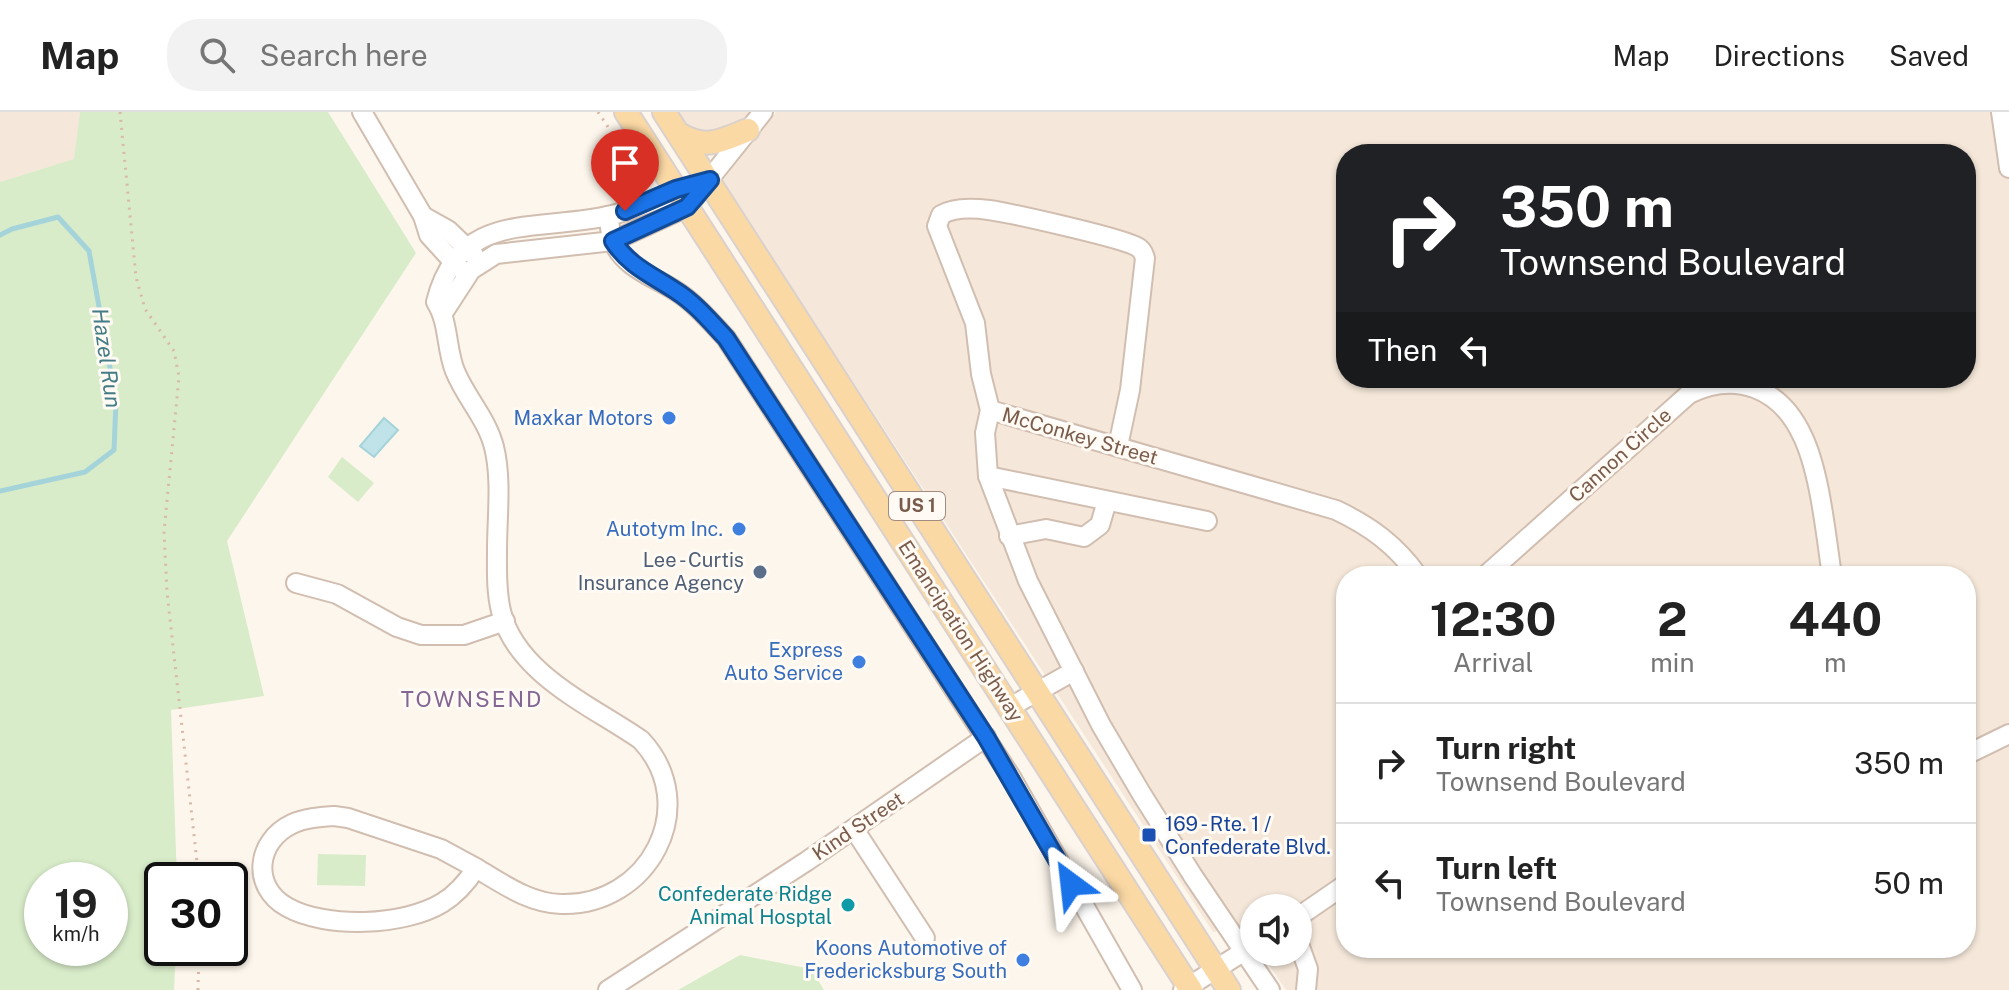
<!DOCTYPE html>
<style>
:root{--surface:#fff;--page:#f2f2f2;--text:#222;--muted:#767676;--line:#e0e0e0}
body{margin:0;font-family:"Public Sans",sans-serif;background:var(--page);color:var(--text);height:100vh;display:flex;flex-direction:column;font-size:30px;white-space:nowrap}
*{box-sizing:border-box;margin:0}
p{font-size:26px;color:var(--muted)}
.icon{flex:none;width:44px;height:44px;fill:none;stroke:currentColor;stroke-width:2;stroke-linecap:round;stroke-linejoin:round}
.map{position:relative;flex:1;overflow:hidden}
.details{position:absolute;left:1336px;top:454px;width:640px;height:392px;display:flex;flex-direction:column;background:var(--surface);border-radius:32px;box-shadow:0 2px 6px #0004}
.details>*{flex:none}
.banner{position:absolute;left:1336px;top:32px;width:640px;height:244px;border-radius:32px;box-shadow:0 2px 6px #0004;background:#202124;color:#fff;overflow:hidden}
.buttons{position:absolute;left:1240px;top:782px;display:grid;gap:16px}
.buttons a{display:grid;place-items:center;width:72px;height:72px;border-radius:50%;background:var(--surface);box-shadow:0 2px 6px #0004;font-size:40px}
.speed{position:absolute;left:24px;top:750px;display:flex;gap:16px;font-size:40px;font-weight:700;text-align:center}
.speed>*{display:grid;place-content:center;width:104px;height:104px;border-radius:50%;background:var(--surface);box-shadow:0 2px 6px #0004;line-height:1}
.speed small{font-size:20px;font-weight:400}
.speed .limit{border:4px solid #111;border-radius:12px;background:#fff;color:#111}
.pin{position:absolute;display:grid;place-items:center;width:68px;height:68px;color:#fff;margin:-82px -34px;border-radius:50% 50% 50% 0;rotate:-45deg;box-shadow:0 0 8px #0007}
.pin .icon{rotate:45deg}
.me{position:absolute;width:88px;margin:-44px;rotate:330deg;stroke-linejoin:round;filter:drop-shadow(0 0 6px #0008)}
.turn{display:flex;align-items:center;gap:28px;height:168px;padding:0 32px;font-size:36px}
.turn .icon{width:104px;height:104px;stroke-width:2.5}
.turn b{display:block;font-size:56px;line-height:68px}
.then{display:flex;align-items:center;height:76px;padding:0 32px;background:#0003;gap:16px;font-size:30px}
.eta{display:flex;justify-content:space-evenly;align-items:center;height:136px;text-align:center}
.eta b{font-size:48px;font-weight:700;line-height:56px}
ul{padding:0;list-style:none}
li{display:flex;align-items:center;gap:24px;height:120px;padding:0 32px;border-top:2px solid var(--line)}
li div{flex:1}
li b{display:block;font-size:30px}
li em{font-style:normal}
header{display:flex;align-items:center;gap:48px;box-sizing:border-box;height:112px;padding:0 40px;background:var(--surface);border-bottom:2px solid var(--line)}
header strong{font-size:38px}
nav{display:flex;gap:44px;margin-inline-start:auto;font-size:28px}
.search{width:560px;height:72px;background:var(--page);display:flex;align-items:center;gap:20px;box-sizing:border-box;padding:0 28px;border-radius:32px;color:var(--muted);font-size:30px}
.map>svg:first-child{display:block}
</style>
<header>
<strong>Map</strong>
<div class="search"><svg class="icon" aria-label="search" viewBox="0 0 24 24"><circle cx="10" cy="10" r="6"/><path d="M15 15l6 6"/></svg>Search here</div>
<nav><a>Map</a><a>Directions</a><a>Saved</a></nav>
</header>
<div class="map">
<svg width="2009" height="878" viewBox="0 0 2009 878">
<rect width="100%" height="100%" fill="#fdf6ec"/>
<g fill="#f5e8da" fill-rule="evenodd">
<polygon points="0,0 80,0 75,47 0,70"/>
<polygon points="673,0 757,0 738,17 691,22"/>
<path d="M776,0H2009V878H1286L1260,840H1298V796H1254V831L1243,815L1213,820L722,69ZM1346,42H1966V266H1346ZM1346,464H1966V836H1346Z"/>
</g>
<g fill="#d8ecc9" fill-rule="evenodd">
<path d="M80,0H328L416,141L227,429L264,584L171,598L177,768H162V836H176L174,878H0V70L74,47ZM110,768V836H42V768Z"/>
<polygon points="342,345 374,371 358,390 328,365"/>
<polygon points="318,742 366,743 365,774 317,773"/>
<polygon points="740,843 811,857 824,878 678,878"/>
</g>
<polygon fill="#bfe3e8" stroke="#a5d3da" stroke-width="2" points="384,306 398,318 374,345 360,334"/>
<g fill="none" stroke-linecap="round" stroke-linejoin="round">
<polyline stroke="#a5d3da" stroke-width="5" points="0,123 12,117 58,105 89,139 116,289 114,338 85,360 0,379"/>
<defs>
<g id="minor">
<polyline points="362,0 423,104 429,123 459,156"/>
<polyline points="2001,0 2009,56"/>
<polyline points="423,104 448,118 474,143"/>
<path d="M608,104C610,112 610,121 613,129C623,155 654,165 676,179C695,191 710,209 726,226L1011,665L1132,878"/>
<polyline points="443,201 471,158 496,142 613,129 687,95 763,0"/>
<path d="M990,298L1336,398C1370,414 1396,433 1418,464"/>
<path d="M1118,334L1130,278L1145,146C1143,141 1143,139 1139,136C1128,127 1010,101 989,98C974,96 954,95 941,103L937,114L975,211L981,262L990,298L985,321L988,364L1028,469L1101,613L1141,681L1193,764L1270,878"/>
<polyline points="988,364 1207,409"/>
<polyline points="1009,424 1046,417 1084,425 1100,413 1107,389"/>
<path d="M1485,464L1689,282C1736,259 1780,276 1802,323C1820,359 1826,424 1832,464"/>
<polyline points="296,471 337,482 397,515 421,523 464,523 505,509"/>
<polyline points="1010,595 1074,559"/>
<polyline points="1966,643 2009,622"/>
<path d="M334,704L348,706L441,737L476,756C467,770 457,782 442,791C404,814 326,817 287,795C251,775 256,729 292,712C305,706 320,705 334,704Z"/>
<polyline points="854,717 925,826"/>
<path d="M476,756C503,772 529,791 561,792C648,795 703,694 641,628C592,594 516,562 501,499C496,479 497,458 497,438C497,405 502,367 494,335C487,307 466,286 455,259C446,237 449,210 436,190C459,96 540,121 612,103C645,95 675,78 710,68"/>
<polyline points="1298,805 1346,772"/>
<polyline points="1298,829 1308,857 1306,878"/>
<polyline points="608,878 807,749 986,625"/>
<polyline points="1183,878 1254,833"/>
</g>
<g id="major">
<polyline points="626,0 1191,878"/>
<polyline points="664,0 1229,878"/>
<path d="M679,22C707,38 720,29 748,18"/>
</g>
</defs>
<use href="#minor" stroke="#d1beb0" stroke-width="22"/>
<use href="#major" stroke="#dad1cd" stroke-width="26"/>
<g stroke="#d9b8a5" stroke-width="3" stroke-dasharray="2 6" stroke-linecap="butt">
<polyline points="120,0 136,165 145,197 174,239 179,265 164,420 167,480 199,768"/>
<polyline points="598,0 639,61"/>
<polyline points="198,878 199,836"/>
</g>
<use href="#minor" stroke="#fff" stroke-width="18"/>
<use href="#major" stroke="#fbd9a5" stroke-width="22"/>
</g>
<g fill="none" stroke-linecap="round" stroke-linejoin="round">
<defs>
<path id="route" d="M625,99L676,77L710,68L687,95L613,129C629,154 652,163 676,179C695,191 710,209 726,226L986,625L1071,772"/>
</defs>
<use href="#route" stroke="#114b97" stroke-width="20"/>
<use href="#route" stroke="#1a73e8" stroke-width="14"/>
</g>
<g fill="#3f7fe0" stroke="#fffaf3" stroke-width="3">
<circle cx="669" cy="306" r="8"/>
<circle cx="739" cy="417" r="8"/>
<circle cx="859" cy="550" r="8"/>
<circle cx="1023" cy="848" r="8"/>
</g>
<circle fill="#5c6f8a" stroke="#fffaf3" stroke-width="3" cx="760" cy="460" r="8"/>
<rect fill="#1a4fb4" stroke="#fffaf3" stroke-width="3" x="1141" y="715" width="16" height="16" rx="4"/>
<circle fill="#0f9aa8" stroke="#fffaf3" stroke-width="3" cx="848" cy="793" r="8"/>
<g text-anchor="middle" stroke-width="6" stroke-linejoin="round" paint-order="stroke">
<rect fill="#fffaf3" stroke="#a28b7f" stroke-width="2" x="889" y="380" width="56" height="28" rx="6"/>
<g font-size="18" font-weight="bold" fill="#7a5c4d">
<text x="917" y="400">US 1</text>
</g>
<g font-size="20" fill="#366cbe" stroke="#fffaf3" text-anchor="end">
<text x="653" y="313">Maxkar Motors</text>
<text x="723" y="424">Autotym Inc.</text>
<text x="843" y="545">Express<tspan x="843" dy="23">Auto Service</tspan></text>
<text x="1007" y="843">Koons Automotive of<tspan x="1007" dy="23">Fredericksburg South</tspan></text>
</g>
<g font-size="20" fill="#7a5c4d" stroke="#fffaf3">
<text transform="translate(1080 324) rotate(16)" y="7">McConkey Street</text>
<text transform="translate(1620 343) rotate(-42)" y="7">Cannon Circle</text>
<text transform="translate(961 519) rotate(57)" y="7">Emancipation Highway</text>
<text transform="translate(858 714) rotate(-34)" y="7">Kind Street</text>
</g>
<g font-size="20" fill="#4e5e75" stroke="#fffaf3" text-anchor="end">
<text x="744" y="455">Lee - Curtis<tspan x="744" dy="23">Insurance Agency</tspan></text>
</g>
<g font-size="20" fill="#164399" stroke="#fffaf3" text-anchor="start">
<text x="1165" y="719">169 - Rte. 1 /<tspan x="1165" dy="23">Confederate Blvd.</tspan></text>
</g>
<g font-size="20" fill="#0d838f" stroke="#fffaf3" text-anchor="end">
<text x="832" y="789">Confederate Ridge<tspan x="832" dy="23">Animal Hosptal</tspan></text>
</g>
<g font-size="22" font-style="italic" fill="#437c86" stroke="#fffaf3">
<text transform="translate(107 246) rotate(82)" y="8">Hazel Run</text>
</g>
<g font-size="22" letter-spacing="2" fill="#846695" stroke="#fffaf3">
<text x="472" y="595">TOWNSEND</text>
</g>
</g>
</svg>
<div class="buttons">
<a><svg class="icon" aria-label="sound" viewBox="0 0 24 24"><path d="M4 9h4l5-4v14l-5-4H4zM17 9q2 3 0 6"/></svg></a>
</div>
<div class="speed"><div>19<small>km/h</small></div><div class="limit">30</div></div>
<div class="pin" style="left:625px;top:99px;background:#d93025"><svg class="icon" aria-label="arrive" viewBox="0 0 24 24"><path d="M6 21V4h12l-3 4 3 4H6"/></svg></div>
<svg class="me" style="left:1071px;top:772px" viewBox="-20 -20 40 40"><path d="M0-17L14 15 0 8-14 15z" fill="#1a73e8" stroke="#fff" stroke-width="4"/></svg>
<div class="banner">
<div class="turn"><svg class="icon" aria-label="right" viewBox="0 0 24 24"><path d="M7 20v-9h11M14 6l5 5-5 5"/></svg><div><b>350 m</b>Townsend Boulevard</div></div>
<div class="then">Then<svg class="icon" aria-label="left" viewBox="0 0 24 24"><path d="M17 20v-9H6M10 6l-5 5 5 5"/></svg></div>
</div>
<section class="details">
<div class="eta">
<div><b>12:30</b><p>Arrival</p></div>
<div><b>2</b><p>min</p></div>
<div><b>440</b><p>m</p></div>
</div>
<ul>
<li><svg class="icon" aria-label="right" viewBox="0 0 24 24"><path d="M7 20v-9h11M14 6l5 5-5 5"/></svg><div><b>Turn right</b><p>Townsend Boulevard</p></div><em>350 m</em></li>
<li><svg class="icon" aria-label="left" viewBox="0 0 24 24"><path d="M17 20v-9H6M10 6l-5 5 5 5"/></svg><div><b>Turn left</b><p>Townsend Boulevard</p></div><em>50 m</em></li>
</ul>
</section>
</div>
